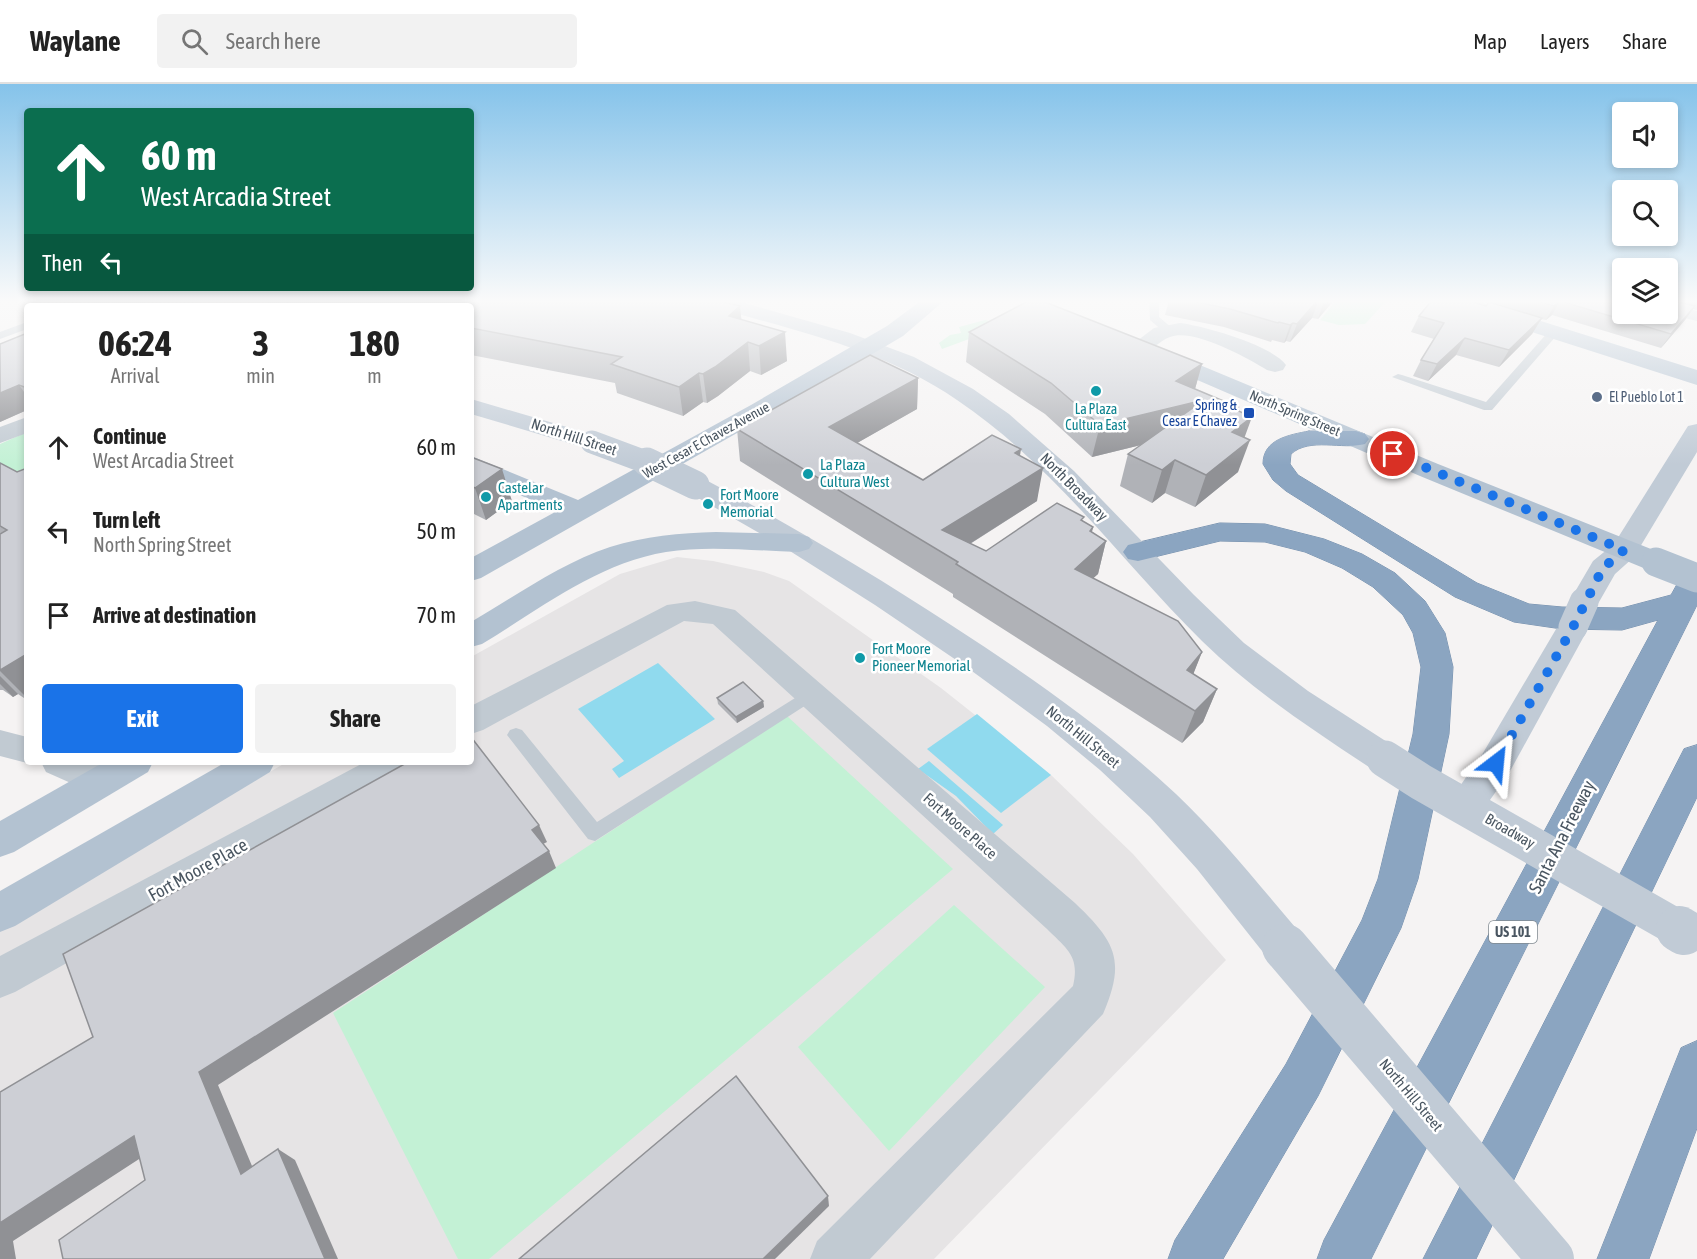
<!DOCTYPE html>
<style>
:root{--surface:#fff;--page:#f2f2f2;--text:#222;--muted:#767676;--line:#e0e0e0;--accent:#1a73e8}
body{margin:0;font-family:"Asap Condensed",sans-serif;background:var(--page);color:var(--text);height:100vh;display:flex;flex-direction:column;font-size:22px;white-space:nowrap}
*{box-sizing:border-box;margin:0}
p{font-size:20px;color:var(--muted)}
.icon{flex:none;width:33px;height:33px;fill:none;stroke:currentColor;stroke-width:2;stroke-linecap:round;stroke-linejoin:round}
.map{position:relative;flex:1;overflow:hidden}
.details{position:absolute;left:24px;top:219px;width:450px;height:462px;display:flex;flex-direction:column;background:var(--surface);border-radius:6px;box-shadow:0 3px 9px #0003}
.details>*{flex:none}
.guide{position:absolute;left:24px;top:24px;width:450px;height:183px;border-radius:6px;box-shadow:0 3px 9px #0003;background:#0b6e4f;color:#fff;overflow:hidden}
.fabs{position:absolute;left:1612px;top:18px;display:grid;gap:12px}
.fabs a{display:grid;place-items:center;width:66px;height:66px;border-radius:6px;background:var(--surface);box-shadow:0 3px 9px #0003;font-size:30px}
.pin{position:absolute;display:grid;place-items:center;width:51px;height:51px;color:#fff;margin:-26px;border:3px solid #fff;border-radius:50%;box-shadow:0 2px 6px #0007}
.me{position:absolute;width:66px;margin:-33px;rotate:29deg;stroke-linejoin:round;filter:drop-shadow(0 0 4px #0008)}
.turn{display:flex;align-items:center;gap:21px;height:126px;padding:0 18px;font-size:27px}
.turn .icon{width:78px;height:78px;stroke-width:2.5}
.turn b{display:block;font-size:42px;line-height:51px}
.then{display:flex;align-items:center;height:57px;padding:0 18px;background:#0003;gap:12px;font-size:22px}
.eta{display:flex;justify-content:space-evenly;align-items:center;height:102px;text-align:center}
.eta b{font-size:36px;font-weight:700;line-height:42px}
.cta{display:flex;gap:12px;margin-top:auto;padding:12px 18px}
.cta a{flex:1;height:69px;border-radius:6px;background:var(--accent);color:#fff;font-size:24px;font-weight:700;line-height:69px;text-align:center}
.cta a+a{background:var(--page);color:var(--text)}
ul{padding:0;list-style:none}
li{display:flex;align-items:center;gap:18px;height:84px;padding:0 18px}
li div{flex:1}
li b{display:block;font-size:22px}
li em{font-style:normal}
header{display:flex;align-items:center;gap:36px;box-sizing:border-box;height:84px;padding:0 30px;background:var(--surface);border-bottom:2px solid var(--line)}
header strong{font-size:28px}
nav{display:flex;gap:33px;margin-inline-start:auto;font-size:21px}
.search{width:420px;height:54px;background:var(--page);display:flex;align-items:center;gap:15px;box-sizing:border-box;padding:0 21px;border-radius:6px;color:var(--muted);font-size:22px}
.map>svg:first-child{display:block}
</style>
<header>
<strong>Waylane</strong>
<div class="search"><svg class="icon" aria-label="search" viewBox="0 0 24 24"><circle cx="10" cy="10" r="6"/><path d="M15 15l6 6"/></svg>Search here</div>
<nav><a>Map</a><a>Layers</a><a>Share</a></nav>
</header>
<div class="map">
<svg width="1697" height="1175" viewBox="0 0 1697 1175">
<rect width="100%" height="100%" fill="#f5f3f3"/>
<polygon fill="#fdf9ef" points="188,216 276,216 263,222 207,222"/>
<polygon fill="#e6e4e5" points="677,473 713,477 764,488 789,497 941,604 1051,691 1133,770 1226,876 934,1175 0,1175 0,843 287,678 471,678 471,573 620,490"/>
<g fill="#c3f1d5">
<polygon points="1337,216 1387,216 1365,240 1339,241 1320,236"/>
<polygon points="985,236 1007,241 942,265 939,259 950,251 961,249 959,243"/>
<polygon points="27,348 27,394 0,401 0,360"/>
<polygon points="787,632 953,785 489,1175 458,1175 333,929"/>
<polygon points="954,821 1045,903 889,1067 798,963"/>
</g>
<g fill="#90daee">
<polygon points="658,579 715,635 619,694 612,685 624,677 578,625"/>
<polygon points="977,630 1051,691 1001,729 927,665"/>
<polygon points="929,677 1003,741 993,750 956,712 918,685"/>
</g>
<g fill="none" stroke-linecap="round" stroke-linejoin="round">
<defs>
<g id="motorway">
<path d="M1309,347H1356L1365,350L1369,355L1365,360C1342,366 1310,353 1291,370L1290,380L1298,391L1477,499L1529,520L1562,523L1622,524L1671,511L1686,484L1697,481V521L1371,1175H1317L1324,1156L1658,536L1622,546L1562,545L1514,538L1455,513L1286,407L1273,396L1263,380C1263,355 1289,351 1309,347Z"/>
<polygon points="1220,439 1265,440 1324,455 1362,470 1395,489 1425,517 1445,549 1453,583 1449,650 1418,795 1401,844 1318,1012 1223,1175 1168,1175 1175,1156 1286,980 1362,836 1378,795 1413,650 1421,583 1413,549 1403,531 1373,503 1342,484 1305,468 1265,458 1220,457 1138,477 1128,475 1123,468 1128,461"/>
<polygon points="1697,661 1697,713 1476,1175 1423,1175 1684,665"/>
<polygon points="1697,957 1697,1044 1649,1175 1597,1175 1681,964"/>
</g>
</defs>
<use href="#motorway" stroke="#7690ad" stroke-width="1"/>
<g fill="#c1cad2" fill-rule="evenodd">
<polygon points="98,216 112,216 102,222 88,222"/>
<polygon points="1149,216 1159,216 1159,233 1172,244 1172,248 1164,248 1150,236"/>
<polygon points="27,238 27,245 0,255 0,248"/>
<polygon points="1553,246 1558,249 1557,251 1492,326 1484,326 1392,293 1398,290 1402,291 1486,318 1549,247"/>
<polygon points="811,604 817,606 819,610 817,614 595,757 588,755 507,651 510,646 516,644 522,646 597,738"/>
</g>
<polygon fill="#c1cad2" fill-rule="evenodd" points="1668,220 1697,227 1697,237 1668,230"/>
<g fill="#c1cad2" fill-rule="evenodd">
<path d="M1180,239C1204,242 1272,261 1286,281L1283,286L1275,288L1267,286C1247,274 1194,244 1170,253C1156,258 1150,272 1133,267L1129,263L1154,244Z"/>
<polygon points="27,333 27,349 0,359 0,343"/>
<path d="M695,517L735,526L1075,819C1116,858 1126,877 1103,930L870,1175H810L817,1157L1073,902C1080,872 1067,865 1047,845L713,540L684,537L483,646L471,650V622L667,521Z"/>
<polygon points="0,646 27,653 27,678 31,678 27,679 0,672"/>
<path d="M41,678C67,678 104,671 118,698L112,708L100,712L46,688Z"/>
<polygon points="365,678 412,678 407,688 15,908 0,914 0,872"/>
</g>
<g fill="#c1cbd6" fill-rule="evenodd">
<polygon points="110,216 142,216 149,222 118,222"/>
<path d="M701,216H734L850,249L914,273L973,305L1009,330L1074,387L1194,511L1244,559L1308,607L1398,665L1403,675L1398,685L1385,689L1372,685C1313,646 1253,607 1202,557C1120,476 1054,381 957,316C882,264 790,246 704,220Z"/>
<polygon points="471,315 601,353 605,358 601,363 592,366 471,330"/>
<polygon points="1697,340 1697,368 1634,473 1615,490 1595,525 1584,528 1573,525 1569,518 1593,477 1614,460 1688,342"/>
<path d="M695,393L704,395C789,440 871,489 951,541C1030,592 1107,646 1176,710C1221,753 1260,802 1300,849L1306,863L1300,877L1285,883L1270,877L1197,785L1150,733L1100,686L1047,642L965,582L875,521L782,462L686,407L682,401L686,395Z"/>
<polygon points="1573,532 1584,535 1589,543 1509,689 1478,733 1465,738 1452,733 1446,722 1483,669 1562,535"/>
</g>
<g fill="#b3c2d1" fill-rule="evenodd">
<polygon points="922,216 945,216 903,252 769,331 481,494 471,497 471,474 557,427 471,390 471,372 578,416 751,321 887,242"/>
<polygon points="1442,216 1474,216 1697,286 1697,301 1445,220"/>
<polygon points="1159,264 1438,380 1666,471 1671,478 1666,485 1656,488 1646,485 1420,392 1151,276 1148,271 1151,266"/>
<path d="M716,448L799,450L809,453L813,459L809,465L799,468C756,467 709,461 666,468C598,479 540,525 482,560L471,563V538C516,512 561,479 610,463C645,452 680,449 716,448Z"/>
<polygon points="104,678 153,678 148,688 14,768 0,773 0,737"/>
<polygon points="226,678 275,678 270,688 15,842 0,848 0,807"/>
</g>
<use href="#motorway" fill="#8ba5c1" fill-rule="evenodd"/>
<polyline stroke="#c1cbd6" stroke-width="23" points="592,358 651,380"/>
<g stroke="#c1cbd6" stroke-width="29">
<polyline points="647,378 695,401"/>
<polyline points="1573,543 1584,518"/>
</g>
<polyline stroke="#c1cbd6" stroke-width="37" points="1385,675 1421,698 1681,846"/>
<g stroke="#c1cbd6" stroke-width="46">
<polyline points="1679,845 1684,848"/>
<polyline points="1285,863 1551,1175"/>
</g>
<polyline stroke="#b3c2d1" stroke-width="29" points="1656,478 1697,494"/>
</g>
<g fill="#b0b2b7">
<polygon points="266,216 716,216 741,236 787,277 761,291 750,287 718,312 707,319 703,318 683,332 617,309 615,299 471,271 471,222 269,222"/>
<polygon points="1169,216 1334,216 1318,235 1312,234 1290,258 1286,257 1284,259 1272,256 1271,258 1224,243 1165,231"/>
<polygon points="1493,216 1697,216 1697,226 1693,225 1685,236 1661,264 1552,231 1546,236 1541,235 1532,250 1499,283 1456,271 1428,297 1413,292 1421,276 1434,255 1411,248 1419,232 1486,222 1491,219"/>
<polygon points="969,248 1202,280 1195,305 1238,323 1236,327 1244,354 1238,388 1195,423 1165,409 1152,419 1120,402 1128,370 1141,361 1092,373 1045,330 966,278"/>
<polygon points="27,249 27,326 0,338"/>
<polygon points="918,294 917,325 857,359 923,396 1020,372 1037,417 970,460 986,467 1083,437 1093,443 1092,448 1106,457 1098,490 1093,494 1202,568 1193,590 1217,605 1203,638 1182,659 953,513 953,510 740,377 737,345"/>
<polygon points="471,370 472,373 512,417 486,436 474,430 471,432"/>
<polygon points="0,379 17,388 27,384 27,616 18,610 13,613 3,606 0,606"/>
<polygon points="717,614 763,617 764,623 737,639 718,620"/>
</g>
<g fill="#909195">
<polygon points="1319,216 1312,234 1290,258 1297,240"/>
<polygon points="1325,216 1334,216 1318,235 1324,217"/>
<polygon points="1560,217 1552,231 1546,236 1554,222"/>
<polygon points="740,222 743,250 729,232"/>
<polygon points="1695,222 1685,236 1661,264 1671,250"/>
<polygon points="1542,234 1532,250 1499,283 1509,266"/>
<polygon points="1293,239 1286,257 1284,259 1290,241"/>
<polygon points="785,248 787,277 761,291 759,262"/>
<polygon points="1465,254 1456,271 1428,297 1437,280"/>
<polygon points="748,258 750,287 718,312 707,319 703,290"/>
<polygon points="1202,280 1193,312 1204,316 1194,348 1092,373 1100,341 1176,297"/>
<polygon points="699,289 703,318 683,332 679,303"/>
<polygon points="918,294 917,325 829,375 829,343"/>
<polygon points="19,301 27,312 27,326 0,338 0,309"/>
<polygon points="1252,333 1241,363 1250,356 1238,388 1195,423 1206,391 1232,348"/>
<polygon points="1021,365 1016,397 1015,369"/>
<polygon points="471,370 481,399 502,385 512,417 486,436 475,404 471,377"/>
<polygon points="1175,376 1165,409 1152,419 1162,386"/>
<polygon points="1043,384 1037,417 949,473 942,446"/>
<polygon points="1093,443 1085,476 1106,457 1098,490 1067,518 1075,485 1090,447"/>
<polygon points="1202,568 1189,601 1187,586"/>
<polygon points="27,570 27,614 0,587 0,586"/>
<polygon points="0,592 18,610 13,613 0,600"/>
<polygon points="1217,605 1203,638 1182,659 1195,627"/>
<polygon points="763,617 764,623 737,639 736,633"/>
<polygon points="539,741 547,758 539,762 532,746"/>
<polygon points="549,767 556,784 218,1001 260,1101 241,1090 199,988"/>
<polygon points="134,1052 156,1064 13,1157 16,1175 0,1175 0,1139"/>
<polygon points="278,1065 295,1076 338,1175 325,1175"/>
<polygon points="828,1112 829,1122 775,1175 763,1175"/>
</g>
<g fill="#cdcfd5" stroke="#909195" stroke-width="1.5">
<polygon points="278,216 716,216 740,222 729,232 785,248 759,262 748,258 715,283 703,290 699,289 679,303 611,280 622,273 471,244 471,222 299,222"/>
<polygon points="1030,216 1040,216 1202,280 1176,297 1238,323 1234,325 1252,333 1232,348 1250,356 1206,391 1175,376 1162,386 1128,370 1204,316 1100,341 1051,299 969,248"/>
<polygon points="1186,216 1318,216 1297,240 1293,239 1290,241 1279,238 1278,239 1230,225"/>
<polygon points="1432,216 1467,216 1486,222 1489,218 1542,234 1509,266 1465,254 1437,280 1421,276 1444,239 1419,232"/>
<polygon points="1534,216 1623,216 1623,230 1668,230 1668,216 1676,216 1676,217 1695,222 1671,250 1560,217 1554,222"/>
<polygon points="27,249 27,304 19,301 0,309 0,260"/>
<polygon points="870,271 918,294 829,343 923,396 992,351 1021,365 1015,369 1043,384 942,446 986,467 1057,419 1084,433 1081,436 1093,443 1090,447 1106,457 1075,485 1178,537 1202,568 1187,586 1217,605 1195,627 956,480 958,478 737,345"/>
<polygon points="471,373 502,385 475,404 471,402"/>
<polygon points="0,379 17,388 27,384 27,570 0,586 0,450 7,446 0,442"/>
<polygon points="743,598 763,617 736,633 717,614"/>
<polygon points="471,653 539,741 532,746 549,767 199,988 241,1090 278,1065 325,1175 63,1175 59,1156 145,1096 134,1052 0,1139 0,1008 93,953 63,870 408,678 471,678"/>
<polygon points="736,992 828,1112 763,1175 519,1175"/>
</g>
<linearGradient id="sky" x2="0" y2="1"><stop stop-color="#85c3ea"/><stop offset="0.57" stop-color="#fafafa"/><stop offset="1" stop-color="#fafafa" stop-opacity="0"/></linearGradient>
<rect width="1697" height="381" fill="url(#sky)"/>
<g fill="none" stroke-linecap="round" stroke-linejoin="round">
<polyline stroke="#1a73e8" stroke-width="10" stroke-dasharray="0 18" points="1393,370 1624,466 1603,484 1573,543 1496,679"/>
</g>
<g fill="#0f9aa8" stroke="#fff" stroke-width="2">
<circle cx="1096" cy="307" r="6"/>
<circle cx="808" cy="390" r="6"/>
<circle cx="486" cy="413" r="6"/>
<circle cx="708" cy="420" r="6"/>
<circle cx="860" cy="574" r="6"/>
</g>
<circle fill="#5c6f8a" stroke="#fff" stroke-width="2" cx="1597" cy="313" r="6"/>
<rect fill="#1a4fb4" stroke="#fff" stroke-width="2" x="1243" y="323" width="12" height="12" rx="3"/>
<g text-anchor="middle" stroke-width="5" stroke-linejoin="round" paint-order="stroke">
<g font-size="14" fill="#4e5e75" stroke="#fff" text-anchor="start">
<text x="1609" y="318">El Pueblo Lot 1</text>
</g>
<g font-size="14" fill="#164399" stroke="#fff" text-anchor="end">
<text x="1237" y="326">Spring &amp;<tspan x="1237" dy="16">Cesar E Chavez</tspan></text>
</g>
<g font-size="14" fill="#0d838f" stroke="#fff">
<text x="1096" y="330">La Plaza<tspan x="1096" dy="16">Cultura East</tspan></text>
</g>
<g font-size="14" fill="#4a5661" stroke="#fff">
<text transform="translate(1295 329) rotate(23)" y="5">North Spring Street</text>
<text transform="translate(706 356) rotate(-29)" y="5">West Cesar E Chavez Avenue</text>
</g>
<rect fill="#fff" stroke="#808990" stroke-width="1.5" x="1489" y="837" width="48" height="22" rx="4.5"/>
<g font-size="14" font-weight="bold" fill="#4a5661">
<text x="1513" y="853">US 101</text>
</g>
<g font-size="15" fill="#4a5661" stroke="#fff">
<text transform="translate(574 353) rotate(18)" y="5">North Hill Street</text>
<text transform="translate(1074 403) rotate(45)" y="5">North Broadway</text>
<text transform="translate(1083 653) rotate(39)" y="5">North Hill Street</text>
<text transform="translate(960 742) rotate(41)" y="5">Fort Moore Place</text>
<text transform="translate(1510 747) rotate(30)" y="5">Broadway</text>
<text transform="translate(1411 1011) rotate(50)" y="5">North Hill Street</text>
</g>
<g font-size="15" fill="#0d838f" stroke="#fff" text-anchor="start">
<text x="820" y="386">La Plaza<tspan x="820" dy="17">Cultura West</tspan></text>
<text x="498" y="409">Castelar<tspan x="498" dy="17">Apartments</tspan></text>
<text x="720" y="416">Fort Moore<tspan x="720" dy="17">Memorial</tspan></text>
<text x="872" y="570">Fort Moore<tspan x="872" dy="17">Pioneer Memorial</tspan></text>
</g>
<g font-size="18" fill="#4a5661" stroke="#fff">
<text transform="translate(1562 753) rotate(-63)" y="6">Santa Ana Freeway</text>
<text transform="translate(198 786) rotate(-29)" y="6">Fort Moore Place</text>
</g>
</g>
</svg>
<div class="fabs">
<a><svg class="icon" aria-label="sound" viewBox="0 0 24 24"><path d="M4 9h4l5-4v14l-5-4H4zM17 9q2 3 0 6"/></svg></a>
<a><svg class="icon" aria-label="search" viewBox="0 0 24 24"><circle cx="10" cy="10" r="6"/><path d="M15 15l6 6"/></svg></a>
<a><svg class="icon" aria-label="layers" viewBox="0 0 24 24"><path d="M12 4l9 5-9 5-9-5zM3 14l9 5 9-5"/></svg></a>
</div>
<div class="pin" style="left:1393px;top:370px;background:#d93025"><svg class="icon" aria-label="arrive" viewBox="0 0 24 24"><path d="M6 21V4h12l-3 4 3 4H6"/></svg></div>
<svg class="me" style="left:1496px;top:679px" viewBox="-20 -20 40 40"><path d="M0-17L14 15 0 8-14 15z" fill="#1a73e8" stroke="#fff" stroke-width="4"/></svg>
<div class="guide">
<div class="turn"><svg class="icon" aria-label="ahead" viewBox="0 0 24 24"><path d="M12 20V5M6 11l6-6 6 6"/></svg><div><b>60 m</b>West Arcadia Street</div></div>
<div class="then">Then<svg class="icon" aria-label="left" viewBox="0 0 24 24"><path d="M17 20v-9H6M10 6l-5 5 5 5"/></svg></div>
</div>
<section class="details">
<div class="eta">
<div><b>06:24</b><p>Arrival</p></div>
<div><b>3</b><p>min</p></div>
<div><b>180</b><p>m</p></div>
</div>
<ul>
<li><svg class="icon" aria-label="ahead" viewBox="0 0 24 24"><path d="M12 20V5M6 11l6-6 6 6"/></svg><div><b>Continue</b><p>West Arcadia Street</p></div><em>60 m</em></li>
<li><svg class="icon" aria-label="left" viewBox="0 0 24 24"><path d="M17 20v-9H6M10 6l-5 5 5 5"/></svg><div><b>Turn left</b><p>North Spring Street</p></div><em>50 m</em></li>
<li><svg class="icon" aria-label="arrive" viewBox="0 0 24 24"><path d="M6 21V4h12l-3 4 3 4H6"/></svg><div><b>Arrive at destination</b></div><em>70 m</em></li>
</ul>
<div class="cta"><a>Exit</a><a>Share</a></div>
</section>
</div>
